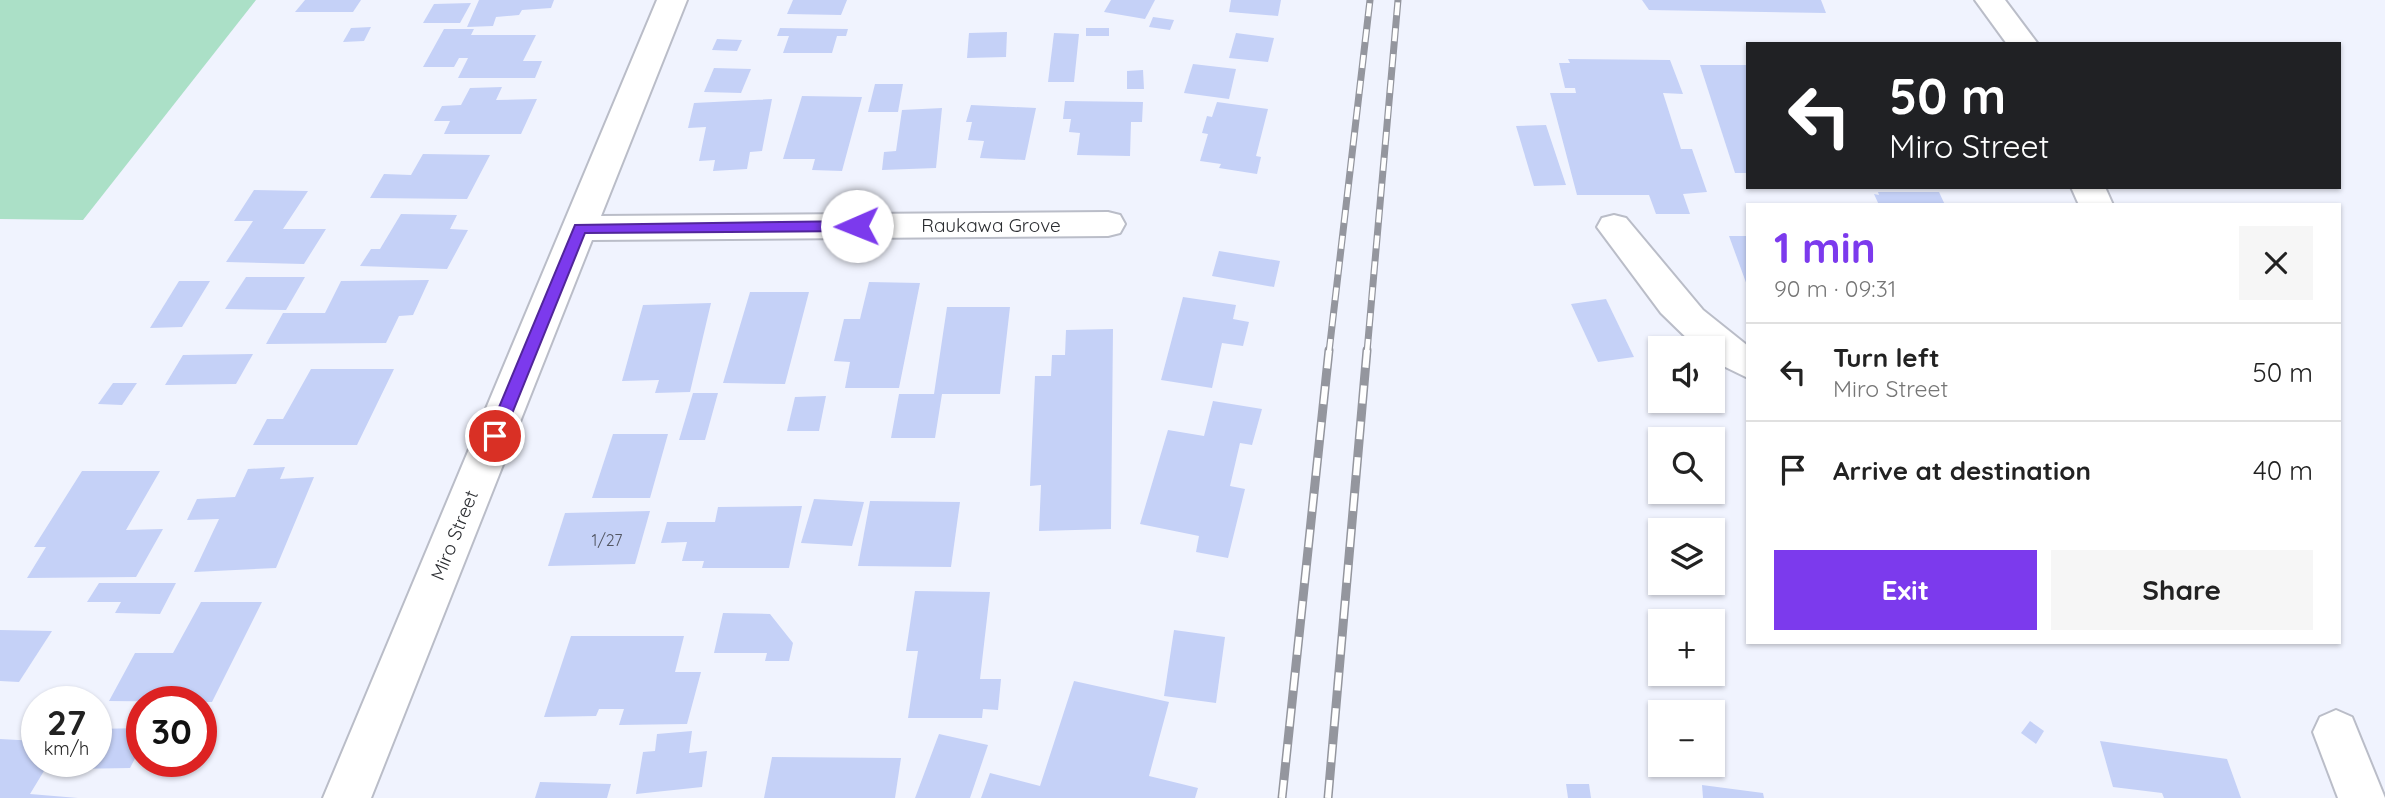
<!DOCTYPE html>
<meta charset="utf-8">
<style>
:root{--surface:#fff;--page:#f6f6f6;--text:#222;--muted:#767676;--line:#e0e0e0;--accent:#7c3aed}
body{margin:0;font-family:Quicksand,sans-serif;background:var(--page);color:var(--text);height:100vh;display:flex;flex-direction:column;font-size:26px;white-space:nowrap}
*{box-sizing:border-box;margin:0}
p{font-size:23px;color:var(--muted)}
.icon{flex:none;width:38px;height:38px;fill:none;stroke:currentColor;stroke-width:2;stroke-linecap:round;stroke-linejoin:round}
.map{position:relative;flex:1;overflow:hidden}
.sheet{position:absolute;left:1746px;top:203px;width:595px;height:441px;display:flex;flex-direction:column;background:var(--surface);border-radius:0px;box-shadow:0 2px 5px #0004}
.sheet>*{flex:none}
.top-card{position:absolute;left:1746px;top:42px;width:595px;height:147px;border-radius:0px;box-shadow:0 2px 5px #0004;background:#202124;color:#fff;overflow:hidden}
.tools{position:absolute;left:1648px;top:336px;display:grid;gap:14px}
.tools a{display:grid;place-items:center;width:77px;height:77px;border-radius:0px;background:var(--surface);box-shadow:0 2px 5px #0004;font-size:35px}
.speed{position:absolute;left:21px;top:686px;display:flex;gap:14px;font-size:35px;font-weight:700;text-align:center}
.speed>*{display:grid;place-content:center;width:91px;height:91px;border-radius:50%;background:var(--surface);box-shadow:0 2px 5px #0004;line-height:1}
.speed small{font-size:18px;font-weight:400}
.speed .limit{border:10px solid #d22;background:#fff;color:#111}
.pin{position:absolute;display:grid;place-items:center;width:60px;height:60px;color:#fff;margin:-30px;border:4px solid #fff;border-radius:50%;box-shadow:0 2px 7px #0007}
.me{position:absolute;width:77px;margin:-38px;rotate:269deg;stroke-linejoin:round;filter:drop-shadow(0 0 5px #0008)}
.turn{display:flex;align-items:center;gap:24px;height:147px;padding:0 28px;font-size:32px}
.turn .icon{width:91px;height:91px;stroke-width:2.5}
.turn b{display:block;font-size:49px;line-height:60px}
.round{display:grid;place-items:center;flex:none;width:74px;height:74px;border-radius:0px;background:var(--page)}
.head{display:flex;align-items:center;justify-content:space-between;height:119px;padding:0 28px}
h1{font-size:42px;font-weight:700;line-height:52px;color:var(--accent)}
.primary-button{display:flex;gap:14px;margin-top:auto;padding:14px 28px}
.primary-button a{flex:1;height:80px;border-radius:0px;background:var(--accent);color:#fff;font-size:28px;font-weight:700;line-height:80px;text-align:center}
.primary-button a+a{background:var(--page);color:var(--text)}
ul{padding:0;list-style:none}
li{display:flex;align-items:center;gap:21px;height:98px;padding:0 28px;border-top:2px solid var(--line)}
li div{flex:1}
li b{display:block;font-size:26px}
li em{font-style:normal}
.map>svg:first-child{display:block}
</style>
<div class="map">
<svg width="2385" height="798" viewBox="0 0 2385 798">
<rect width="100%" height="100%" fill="#f0f3fe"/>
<polygon fill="#abe0c7" points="0,0 256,0 83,220 0,219"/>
<g fill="#c5d1f7">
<polygon points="305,0 361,0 353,12 295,12"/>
<polygon points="479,0 554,0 551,8 522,10 519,15 496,17 493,26 467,27"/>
<polygon points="793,0 847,0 841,15 787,14"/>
<polygon points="1111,0 1155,0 1145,19 1104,12"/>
<polygon points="1231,0 1281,0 1278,16 1229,12"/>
<polygon points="1642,0 1821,0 1826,13 1649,10"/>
<polygon points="471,3 460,23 423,23 434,4"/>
<polygon points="1153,17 1174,20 1170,30 1149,27"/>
<polygon points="371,27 364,41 343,42 351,28"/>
<polygon points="780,28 848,29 846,36 837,36 832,53 783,53 789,36 777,36"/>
<rect x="1086" y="28" width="23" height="8"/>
<polygon points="444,29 474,29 471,35 536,35 523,61 542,61 535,78 458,78 468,58 459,58 454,67 423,67"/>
<polygon points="1007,32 1006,57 967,58 969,33"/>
<polygon points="1054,33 1079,34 1074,82 1048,82"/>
<polygon points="1236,33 1274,38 1268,62 1229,58"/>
<polygon points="717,39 742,40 737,51 712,50"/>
<polygon points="1568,59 1670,60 1683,94 1663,93 1681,149 1692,149 1707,192 1683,194 1690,214 1656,214 1649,195 1577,195 1550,93 1576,93 1575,88 1565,88 1559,63 1570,63"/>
<polygon points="1193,64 1236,69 1229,99 1184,93"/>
<polygon points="1700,65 1748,65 1748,173 1735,173"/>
<polygon points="714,68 751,69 741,93 704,92"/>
<polygon points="1143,70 1144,89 1127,89 1127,71"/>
<polygon points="875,84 903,84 898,112 868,112"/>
<polygon points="502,87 496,100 537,99 521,134 444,134 450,121 434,121 442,106 461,105 470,88"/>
<polygon points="802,96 862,97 842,171 812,170 815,159 783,159"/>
<polygon points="772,99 762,151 750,152 747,169 713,171 715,160 699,161 706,127 688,128 694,103"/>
<polygon points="1065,101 1143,102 1142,122 1131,122 1130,156 1077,155 1080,133 1069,132 1071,119 1063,119"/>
<polygon points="1217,102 1268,109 1256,156 1261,157 1257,174 1219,168 1221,164 1200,161 1208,134 1202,133 1207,116 1212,117"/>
<polygon points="971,105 1036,108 1025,160 980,158 984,141 968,140 972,122 966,122"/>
<polygon points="942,108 936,168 882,170 884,152 896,151 902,110"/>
<polygon points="1546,125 1566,185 1534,186 1516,126"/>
<polygon points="423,154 490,155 467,199 370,198 384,174 411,175"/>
<polygon points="254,190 308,191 283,229 326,229 304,264 226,262 253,221 234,221"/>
<polygon points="1878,192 1939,192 1945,205 1879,205 1874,194 1879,195"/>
<polygon points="401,214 457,215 450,229 468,230 447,269 360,266 371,249 380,249"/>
<polygon points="1729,236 1748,236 1748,288"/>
<polygon points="1219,251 1280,261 1274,287 1212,276"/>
<polygon points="246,277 305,277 286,310 225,309"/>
<polygon points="429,280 413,315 399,316 386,343 266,344 283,313 325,313 341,281"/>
<polygon points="179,281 210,281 182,327 150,328"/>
<polygon points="869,282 920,283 899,388 845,388 850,362 834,361 844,319 860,319"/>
<polygon points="750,292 809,292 785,384 723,383"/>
<polygon points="1183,297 1236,305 1233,319 1249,322 1243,346 1222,343 1212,388 1161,380"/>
<polygon points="1606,299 1634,357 1598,362 1571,304"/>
<polygon points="711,303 690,392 655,393 659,380 622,381 643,305"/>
<polygon points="947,307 1010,307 1000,394 942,394 935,438 891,438 899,394 934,394"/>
<polygon points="1113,329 1111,529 1039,531 1041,485 1030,486 1035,376 1051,376 1052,355 1065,355 1066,330"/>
<polygon points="253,354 236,384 165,385 183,355"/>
<polygon points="311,369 394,369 357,445 253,445 267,419 283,419"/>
<polygon points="113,383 137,383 122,405 98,404"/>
<polygon points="693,393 718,393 705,440 679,440"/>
<polygon points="826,396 819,431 787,431 795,397"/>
<polygon points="1213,401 1262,409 1252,445 1240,443 1230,486 1245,489 1228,558 1196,552 1199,536 1140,524 1168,430 1204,436"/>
<polygon points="613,434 668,434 650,498 592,498"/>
<polygon points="285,467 280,479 314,477 276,568 194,572 219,519 187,520 197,499 235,497 248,469"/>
<polygon points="82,471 160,471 126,530 163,529 136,577 27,578 46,547 34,547"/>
<polygon points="814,499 864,502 852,546 801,543"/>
<polygon points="870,501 960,502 951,567 858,566"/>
<polygon points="802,506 789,568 702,568 704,561 682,561 687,542 661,543 667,522 715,522 718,507"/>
<polygon points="650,511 635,564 548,566 565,513"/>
<polygon points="99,583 176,583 160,614 115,613 121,602 87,602"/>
<polygon points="915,591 990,592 980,679 1001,679 998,710 983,709 982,718 908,718 918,651 906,651"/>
<polygon points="201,602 262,602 212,702 109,701 135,653 173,653"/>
<polygon points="723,613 770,614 793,643 789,661 765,661 767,653 714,653"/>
<polygon points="0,630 52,631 19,682 0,681"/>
<polygon points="1174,630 1225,637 1216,703 1164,696"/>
<polygon points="571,636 684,636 675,672 701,672 687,724 619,725 624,709 599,709 596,716 544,717"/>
<polygon points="1074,681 1169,702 1149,776 1198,788 1195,798 981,798 990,773 1040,786"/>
<polygon points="2030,721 2044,731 2036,744 2021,733"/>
<polygon points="142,728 142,745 130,768 70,769 74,761 96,761 96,729"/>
<polygon points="692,731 689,753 707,751 702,787 636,794 643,752 655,751 657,734"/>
<polygon points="939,734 988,745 970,798 915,798"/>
<polygon points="0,739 37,741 37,761 50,761 30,794 78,798 0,798"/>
<polygon points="2100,741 2227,759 2241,798 2164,798 2162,793 2113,787"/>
<polygon points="772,757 901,758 895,798 764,798"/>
<polygon points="540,782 611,784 607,798 535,798"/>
<polygon points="1566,784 1589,784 1591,798 1568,798"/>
<polygon points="1702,785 1763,793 1764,798 1703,798"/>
</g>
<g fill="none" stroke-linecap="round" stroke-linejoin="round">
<defs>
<g id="minor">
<polygon points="657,0 687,0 601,216 1108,212 1120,215 1125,224 1120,233 1108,236 592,240 371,798 323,798"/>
<polygon points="1975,0 2005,0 2038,44 2007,44"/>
<polygon points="2071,187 2105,187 2113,205 2079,205"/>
<polygon points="1614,215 1626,218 1703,310 1748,346 1748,378 1713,361 1713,348 1697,348 1661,313 1597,227 1602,218"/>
<polygon points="2336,710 2352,717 2385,798 2338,798 2313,732 2320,717"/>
</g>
</defs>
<use href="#minor" stroke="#babdc8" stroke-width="4"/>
<use href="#minor" fill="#fff" fill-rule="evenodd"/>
<defs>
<g id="rail-far1">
<polyline points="1329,352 1370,0"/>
<polyline points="1367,352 1398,0"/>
</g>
<g id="rail">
<polyline points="1282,798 1329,350"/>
<polyline points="1328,798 1367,350"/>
</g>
</defs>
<use href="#rail-far1" stroke="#94969e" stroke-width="7"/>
<use href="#rail" stroke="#94969e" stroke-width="9"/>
<use href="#rail-far1" stroke="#fff" stroke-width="4.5" stroke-dasharray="13" stroke-linecap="butt"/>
<use href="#rail" stroke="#fff" stroke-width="6" stroke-dasharray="18" stroke-linecap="butt"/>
</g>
<polygon fill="#7c3aed" stroke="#51269a" stroke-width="2" points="857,221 864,226 857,231 585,233 503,436 501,440 489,440 487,436 575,225"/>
<g text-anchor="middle" stroke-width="5" stroke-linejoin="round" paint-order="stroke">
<g font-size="16" fill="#525662">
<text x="607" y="546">1/27</text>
</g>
<g font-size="19" fill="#2b2d31" stroke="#fff">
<text x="991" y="232">Raukawa Grove</text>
<text transform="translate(454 535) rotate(-68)" y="7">Miro Street</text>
</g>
</g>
</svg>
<div class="tools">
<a><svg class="icon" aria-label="sound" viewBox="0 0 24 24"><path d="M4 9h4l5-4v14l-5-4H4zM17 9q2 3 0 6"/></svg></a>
<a><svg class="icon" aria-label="search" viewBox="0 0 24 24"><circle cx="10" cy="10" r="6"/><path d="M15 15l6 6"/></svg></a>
<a><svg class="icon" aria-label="layers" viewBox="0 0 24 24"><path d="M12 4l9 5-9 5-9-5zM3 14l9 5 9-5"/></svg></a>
<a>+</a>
<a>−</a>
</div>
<div class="speed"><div>27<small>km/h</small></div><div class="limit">30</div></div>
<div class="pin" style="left:495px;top:436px;background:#d93025"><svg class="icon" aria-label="arrive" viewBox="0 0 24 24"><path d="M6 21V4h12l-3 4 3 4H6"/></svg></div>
<svg class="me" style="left:857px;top:226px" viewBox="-20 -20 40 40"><circle r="19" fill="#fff"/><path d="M0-13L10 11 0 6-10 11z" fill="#7c3aed"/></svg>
<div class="top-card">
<div class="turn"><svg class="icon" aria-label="left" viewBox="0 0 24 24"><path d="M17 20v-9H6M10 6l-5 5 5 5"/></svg><div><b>50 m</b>Miro Street</div></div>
</div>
<section class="sheet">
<div class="head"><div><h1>1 min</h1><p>90 m · 09:31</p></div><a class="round"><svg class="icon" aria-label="close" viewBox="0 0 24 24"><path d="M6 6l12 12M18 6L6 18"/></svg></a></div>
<ul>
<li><svg class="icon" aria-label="left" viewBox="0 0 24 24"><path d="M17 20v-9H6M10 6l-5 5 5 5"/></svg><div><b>Turn left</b><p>Miro Street</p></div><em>50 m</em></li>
<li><svg class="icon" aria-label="arrive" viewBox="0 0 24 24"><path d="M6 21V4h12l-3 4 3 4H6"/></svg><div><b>Arrive at destination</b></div><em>40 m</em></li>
</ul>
<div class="primary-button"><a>Exit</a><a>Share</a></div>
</section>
</div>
